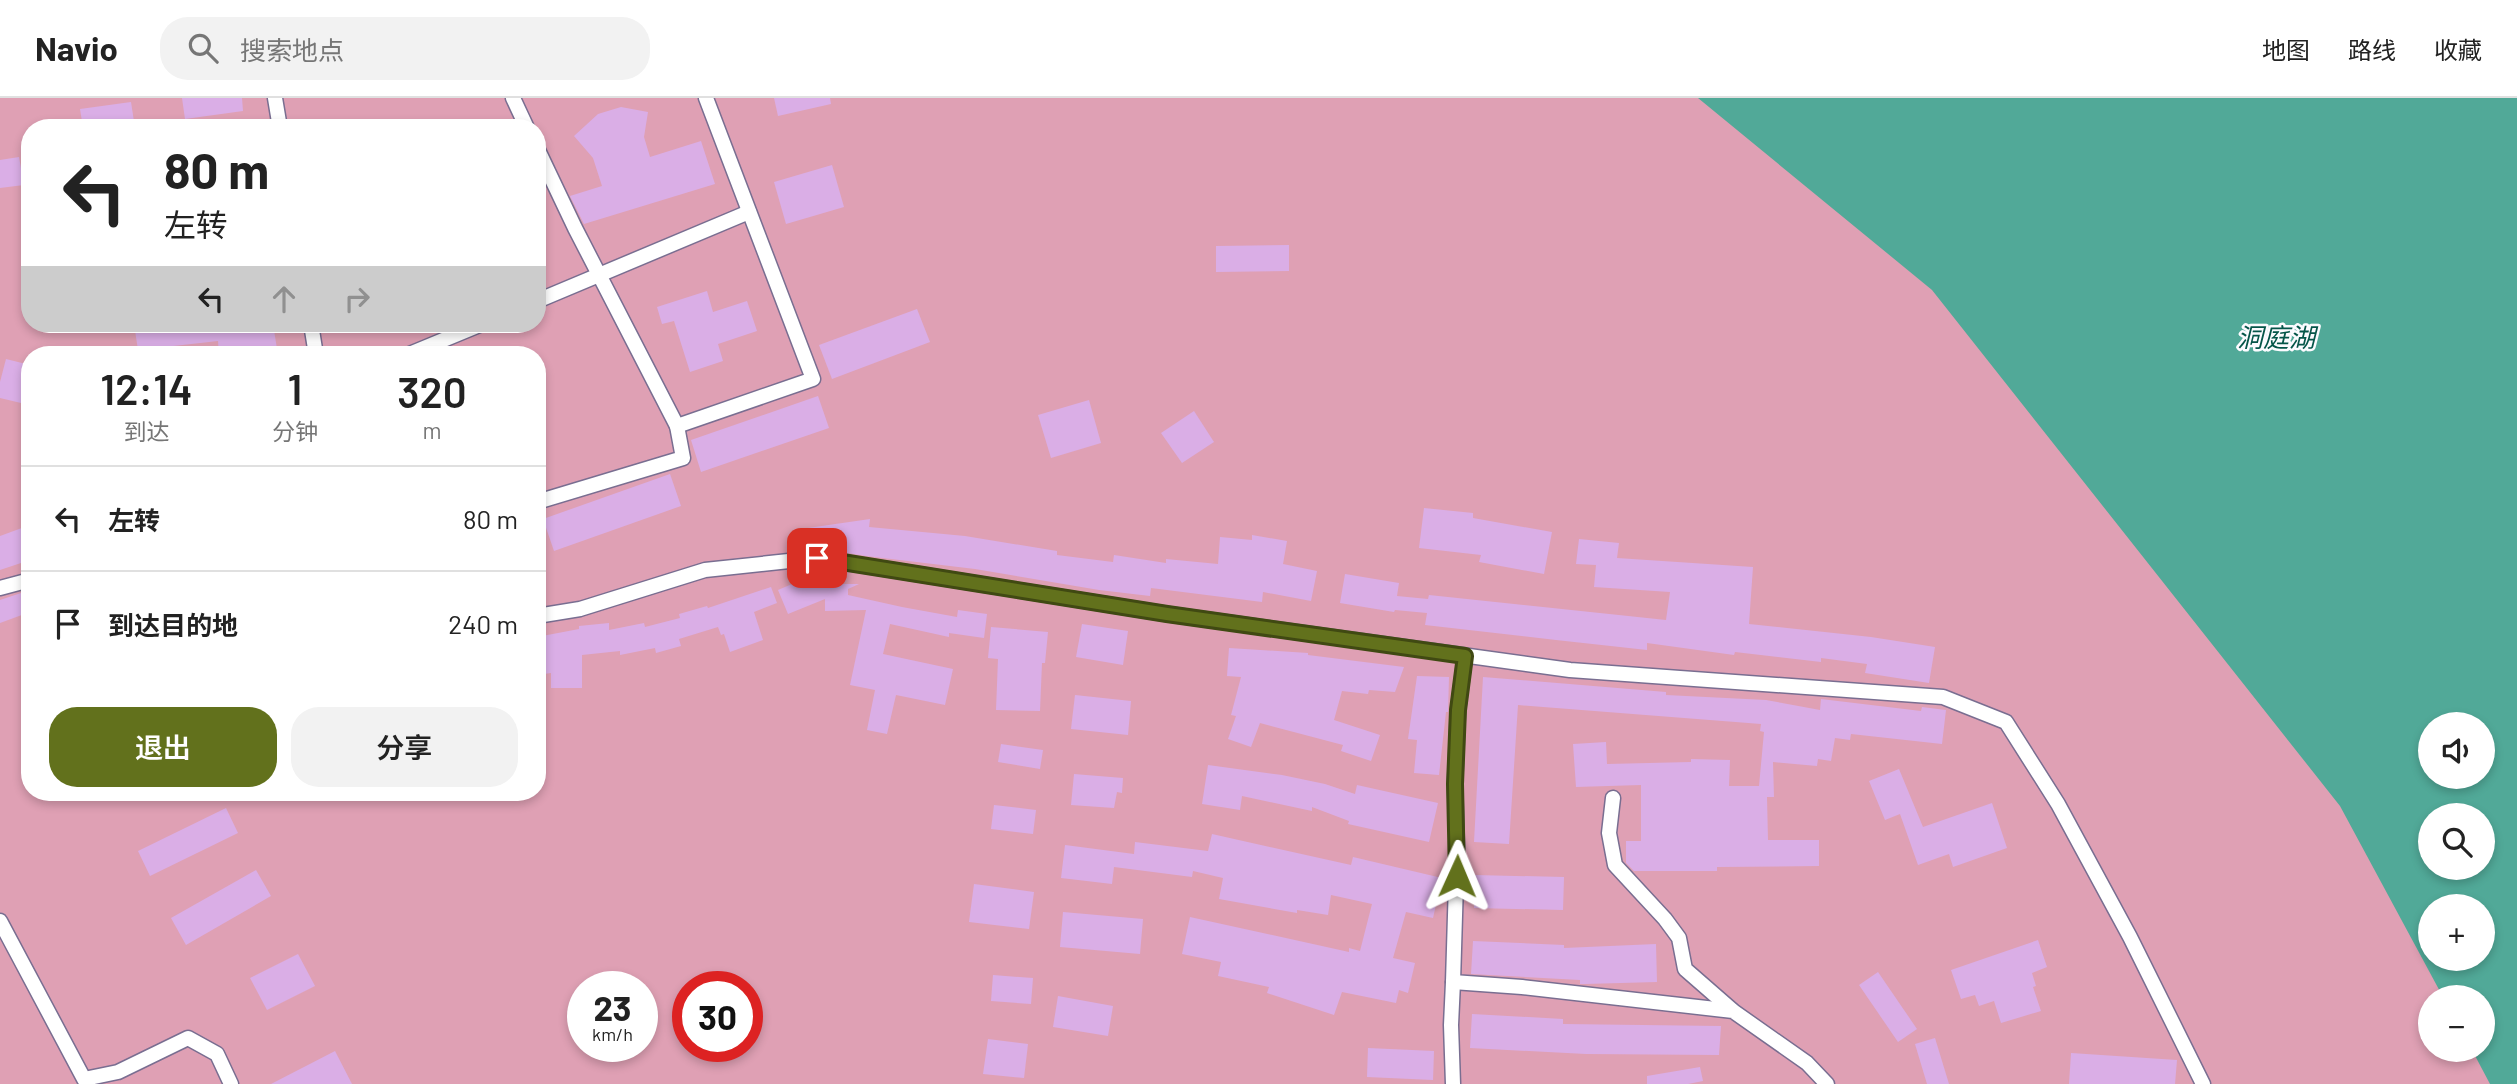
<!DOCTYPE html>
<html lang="zh">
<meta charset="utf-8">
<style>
:root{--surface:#fff;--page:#f2f2f2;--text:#222;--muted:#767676;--line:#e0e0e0;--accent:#62711c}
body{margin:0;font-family:Barlow,"Noto Sans SC",sans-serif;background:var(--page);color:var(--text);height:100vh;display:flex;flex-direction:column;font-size:26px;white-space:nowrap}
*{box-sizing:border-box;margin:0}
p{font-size:23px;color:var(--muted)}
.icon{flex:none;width:38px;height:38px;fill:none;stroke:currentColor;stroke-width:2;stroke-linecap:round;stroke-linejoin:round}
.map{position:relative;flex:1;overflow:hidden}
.panel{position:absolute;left:21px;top:248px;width:525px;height:455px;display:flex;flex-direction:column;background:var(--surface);border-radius:28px;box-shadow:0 4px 10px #0003}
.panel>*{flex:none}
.banner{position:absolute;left:21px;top:21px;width:525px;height:214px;border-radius:28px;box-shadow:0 4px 10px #0003;background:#fff;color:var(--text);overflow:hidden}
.fabs{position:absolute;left:2418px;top:614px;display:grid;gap:14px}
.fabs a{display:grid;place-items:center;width:77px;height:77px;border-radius:50%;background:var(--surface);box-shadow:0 4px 10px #0003;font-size:35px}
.speed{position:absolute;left:567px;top:873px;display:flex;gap:14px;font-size:35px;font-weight:700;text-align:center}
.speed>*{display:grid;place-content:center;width:91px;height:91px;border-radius:50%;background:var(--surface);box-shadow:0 4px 10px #0003;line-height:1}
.speed small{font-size:18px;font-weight:400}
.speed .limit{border:10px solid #d22;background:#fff;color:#111}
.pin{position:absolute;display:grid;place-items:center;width:60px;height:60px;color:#fff;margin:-30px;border-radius:14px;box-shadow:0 4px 10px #0006}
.me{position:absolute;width:77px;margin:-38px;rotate:1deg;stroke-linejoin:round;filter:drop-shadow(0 0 5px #0008)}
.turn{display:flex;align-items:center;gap:24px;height:147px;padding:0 28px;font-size:32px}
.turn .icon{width:91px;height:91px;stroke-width:2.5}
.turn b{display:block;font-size:49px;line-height:60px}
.lanes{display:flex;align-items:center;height:66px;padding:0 28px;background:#0003;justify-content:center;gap:35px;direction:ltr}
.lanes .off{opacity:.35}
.eta{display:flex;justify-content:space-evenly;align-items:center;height:119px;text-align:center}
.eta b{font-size:42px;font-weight:600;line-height:49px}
.button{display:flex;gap:14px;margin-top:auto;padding:14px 28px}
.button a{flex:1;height:80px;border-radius:28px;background:var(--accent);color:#fff;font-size:28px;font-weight:600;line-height:80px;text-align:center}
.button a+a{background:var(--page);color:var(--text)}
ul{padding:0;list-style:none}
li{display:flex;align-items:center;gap:21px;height:105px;padding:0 28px;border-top:2px solid var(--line)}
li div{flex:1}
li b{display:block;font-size:26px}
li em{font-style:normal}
header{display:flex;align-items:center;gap:42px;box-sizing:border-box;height:98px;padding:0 35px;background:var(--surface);border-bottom:2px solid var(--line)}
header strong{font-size:33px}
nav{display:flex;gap:38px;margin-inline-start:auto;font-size:24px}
.search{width:490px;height:63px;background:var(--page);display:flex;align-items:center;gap:18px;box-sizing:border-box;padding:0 24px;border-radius:28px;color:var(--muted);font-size:26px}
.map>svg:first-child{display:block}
</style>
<header>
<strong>Navio</strong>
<div class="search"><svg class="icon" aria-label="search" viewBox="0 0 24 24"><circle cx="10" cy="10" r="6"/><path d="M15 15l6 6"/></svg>搜索地点</div>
<nav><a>地图</a><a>路线</a><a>收藏</a></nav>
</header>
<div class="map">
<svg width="2517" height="986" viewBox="0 0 2517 986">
<rect width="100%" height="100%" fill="#dfd3fa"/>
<path fill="#dfa0b4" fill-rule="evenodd" d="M0,0H2517V986H0ZM30,30H537V226H30ZM30,257H537V695H30ZM2431,626H2483V679H2431ZM2431,718H2483V770H2431ZM2431,808H2483V861H2431ZM583,889H642V948H583ZM688,889H747V948H688ZM2431,900H2483V952H2431Z"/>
<path fill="#51a998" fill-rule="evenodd" d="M1698,0H2517V986H2490L2472,952H2483V900L2443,899L2340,708L1932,192ZM2431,626H2483V679H2431ZM2431,718H2483V770H2431ZM2431,808H2483V861H2431Z"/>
<g fill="#daaee6">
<polygon points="182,0 242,0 243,13 185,21"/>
<polygon points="774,0 830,0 831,6 778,18"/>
<polygon points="131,4 135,30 83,30 80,11"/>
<polygon points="621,9 648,14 644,39 650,59 701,43 715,86 584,126 570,98 602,88 593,60 574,38 598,16"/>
<polygon points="19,59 24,87 0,90 0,62"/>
<polygon points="832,67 844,109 786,126 774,84"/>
<polygon points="1289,147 1289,173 1216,174 1216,148"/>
<polygon points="707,193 713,214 747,203 757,233 718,246 723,263 690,274 674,223 662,226 657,209"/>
<polygon points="917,211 930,244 832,281 819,247"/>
<polygon points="134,226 273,226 278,257 219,257 218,243 138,252"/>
<polygon points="6,261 30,267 21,305 0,300 0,284"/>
<polygon points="818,298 829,330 701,374 691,342"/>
<polygon points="1089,302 1101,345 1051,360 1038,317"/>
<polygon points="1194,313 1214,344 1182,365 1161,335"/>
<polygon points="670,376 681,408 554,453 543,421"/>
<polygon points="1424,410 1473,415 1473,420 1552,434 1544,476 1479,464 1481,457 1419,450"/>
<polygon points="870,421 869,429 965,438 1057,453 1057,457 1113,464 1114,457 1166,465 1166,461 1218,466 1220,439 1252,442 1252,437 1287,443 1283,466 1317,473 1311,503 1263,494 1262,504 1151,490 1150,498 1099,492 975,471 866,458 791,446 794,432"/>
<polygon points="30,427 30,462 0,472 0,438"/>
<polygon points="1579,441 1619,445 1617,460 1753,469 1749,526 1871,539 1935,549 1929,585 1865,575 1867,566 1821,560 1821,564 1735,554 1734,557 1647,545 1647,552 1556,542 1425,527 1427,515 1395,512 1394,514 1340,505 1345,476 1399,485 1397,498 1428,501 1429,497 1666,522 1670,494 1594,489 1596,467 1576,466"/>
<polygon points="806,480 809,486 859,486 848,491 848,497 902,509 957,519 958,512 987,516 984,540 949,535 949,539 890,526 883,556 953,571 945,607 896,597 887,636 867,632 875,592 850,587 866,512 825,513 825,501 788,516 778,492"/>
<polygon points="771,489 777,505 754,514 763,542 730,554 724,536 721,537 718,529 679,541 681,548 656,555 655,550 620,557 620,553 582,557 582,590 551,590 551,575 537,577 537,539 579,531 579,528 609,525 609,532 644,525 645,529 680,520 679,516 707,508 708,510"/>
<polygon points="30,492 30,514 0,525 0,502"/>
<polygon points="1082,526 1128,533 1123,567 1076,559"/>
<polygon points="991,529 1048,534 1045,565 1042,565 1040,613 996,612 998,561 988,560"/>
<polygon points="1229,550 1308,555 1308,557 1404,569 1395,594 1369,592 1368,596 1342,593 1334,622 1380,637 1371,663 1341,653 1343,647 1260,625 1251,649 1228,641 1236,618 1231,617 1241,579 1227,578"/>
<polygon points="1417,578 1449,579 1448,614 1446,614 1439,677 1414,675 1417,642 1408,641"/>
<polygon points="1483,579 1666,594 1666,597 1766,602 1820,612 1821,601 1921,613 1922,609 1946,612 1942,646 1851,636 1850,642 1835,640 1831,663 1818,661 1817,668 1773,664 1774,699 1767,699 1768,742 1819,742 1819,768 1717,769 1717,773 1634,773 1626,765 1626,743 1641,743 1641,687 1576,689 1573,646 1606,644 1607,666 1691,664 1691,661 1730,662 1729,688 1759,688 1764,634 1760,633 1761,626 1518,607 1509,746 1474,744"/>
<polygon points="1075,597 1131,603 1128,637 1071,631"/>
<polygon points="1001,646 1043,652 1040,671 998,664"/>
<polygon points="1208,667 1282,677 1325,686 1355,696 1357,687 1438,705 1429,744 1348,726 1349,723 1312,709 1312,713 1242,698 1240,712 1202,706"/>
<polygon points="1899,671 1923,729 1992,705 2007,750 1953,769 1949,756 1918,767 1900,716 1885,722 1869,683"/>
<polygon points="1074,676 1123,680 1122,695 1117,694 1114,710 1071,707"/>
<polygon points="994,707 1036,712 1033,736 991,731"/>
<polygon points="226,710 238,735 150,778 138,753"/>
<polygon points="1212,736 1351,767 1353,759 1442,780 1433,820 1406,814 1393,860 1415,865 1408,895 1399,892 1396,905 1342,894 1334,917 1267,895 1269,889 1218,878 1221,864 1182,856 1190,819 1349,854 1349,850 1360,853 1372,806 1331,797 1328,817 1297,812 1297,815 1219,801 1223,780 1193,773 1192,779 1114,769 1112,786 1061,780 1065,747 1134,756 1135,744 1208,753"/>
<polygon points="256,772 271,798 186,847 171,820"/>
<polygon points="1474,777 1564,779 1563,812 1474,810"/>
<polygon points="974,786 1034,794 1029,831 969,824"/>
<polygon points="1063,814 1143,821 1140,856 1060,849"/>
<polygon points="2038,842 2047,869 2032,875 2036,888 2033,889 2041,913 2001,925 1994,903 1979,908 1975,897 1961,901 1951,872"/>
<polygon points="1473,843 1564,847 1564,850 1656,846 1657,884 1585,886 1580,886 1580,882 1471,876"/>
<polygon points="298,856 315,888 267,912 250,880"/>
<polygon points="1878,874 1917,931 1898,944 1859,887"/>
<polygon points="993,877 1033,880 1031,906 991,903"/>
<polygon points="1058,898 1113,908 1108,938 1053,929"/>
<polygon points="1472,916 1563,921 1563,926 1721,928 1719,957 1586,956 1470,950"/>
<polygon points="1935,940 1949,986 1927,986 1915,946"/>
<polygon points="988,941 1028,946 1024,980 983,976"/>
<polygon points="1368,950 1434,953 1433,982 1367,979"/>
<polygon points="335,953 352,986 271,986"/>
<polygon points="2071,955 2177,962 2175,986 2069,986"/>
<polygon points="1700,969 1703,983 1688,986 1647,986 1647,978"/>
</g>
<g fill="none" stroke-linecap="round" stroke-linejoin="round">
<defs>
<g id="minor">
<polyline points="275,0 280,30"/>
<polyline points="513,0 527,30"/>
<polyline points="537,50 575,130 677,328 813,281 706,0"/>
<polyline points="537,203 749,114"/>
<polyline points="311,226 316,257"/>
<polyline points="407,257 482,226"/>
<polyline points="537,404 683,360 677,328"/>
<polyline points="0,490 30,482"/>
<polyline points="537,518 580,511 705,472 817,460 1167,516 1570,572 1943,599 2006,624 2058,706 2130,839 2203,986"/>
<polyline points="1465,558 1458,612 1455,686 1457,751 1453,884 1522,889 1733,913 1807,965 1827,986"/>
<polyline points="1613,700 1609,735 1615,767 1665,821 1679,840 1685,871 1732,912"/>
<polyline points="0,823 84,981 118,974 188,940 217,956 231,986"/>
<polyline points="1453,884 1451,927 1453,986"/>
</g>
</defs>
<use href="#minor" stroke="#796e91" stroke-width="17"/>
<use href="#minor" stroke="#fff" stroke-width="14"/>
</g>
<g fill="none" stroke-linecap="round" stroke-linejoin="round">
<defs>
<polyline id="route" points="817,460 1167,516 1465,558 1458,612 1455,686 1457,778"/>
</defs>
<use href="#route" stroke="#404912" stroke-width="18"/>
<use href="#route" stroke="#62711c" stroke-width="12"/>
</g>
<g text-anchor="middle" stroke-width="5" stroke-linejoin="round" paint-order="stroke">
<g font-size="26" font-style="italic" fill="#055549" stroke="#fcfbff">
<text x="2276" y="249">洞庭湖</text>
</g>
</g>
</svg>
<div class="fabs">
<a><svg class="icon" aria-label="sound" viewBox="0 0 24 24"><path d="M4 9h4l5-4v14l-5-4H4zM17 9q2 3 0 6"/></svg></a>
<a><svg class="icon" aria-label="search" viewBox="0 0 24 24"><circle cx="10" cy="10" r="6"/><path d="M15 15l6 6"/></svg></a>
<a>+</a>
<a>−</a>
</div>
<div class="speed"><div>23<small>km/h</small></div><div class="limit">30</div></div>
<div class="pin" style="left:817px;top:460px;background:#d93025"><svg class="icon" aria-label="arrive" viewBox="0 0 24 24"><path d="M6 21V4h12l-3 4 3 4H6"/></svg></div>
<svg class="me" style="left:1457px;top:778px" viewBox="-20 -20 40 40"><path d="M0-17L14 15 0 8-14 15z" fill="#62711c" stroke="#fff" stroke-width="4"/></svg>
<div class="banner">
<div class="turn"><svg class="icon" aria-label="left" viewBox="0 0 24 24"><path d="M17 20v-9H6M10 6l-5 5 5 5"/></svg><div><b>80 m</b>左转</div></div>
<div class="lanes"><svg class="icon" aria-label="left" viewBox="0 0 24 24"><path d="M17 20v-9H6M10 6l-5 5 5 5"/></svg><svg class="icon off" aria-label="ahead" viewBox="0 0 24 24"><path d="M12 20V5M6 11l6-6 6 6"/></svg><svg class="icon off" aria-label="right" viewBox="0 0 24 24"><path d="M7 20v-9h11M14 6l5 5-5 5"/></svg></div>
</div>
<section class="panel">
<div class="eta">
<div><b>12:14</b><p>到达</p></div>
<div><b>1</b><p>分钟</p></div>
<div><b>320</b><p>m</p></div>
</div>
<ul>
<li><svg class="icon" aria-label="left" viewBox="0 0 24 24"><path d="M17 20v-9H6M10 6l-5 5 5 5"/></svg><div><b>左转</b></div><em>80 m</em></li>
<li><svg class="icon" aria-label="arrive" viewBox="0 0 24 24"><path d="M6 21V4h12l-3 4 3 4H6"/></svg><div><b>到达目的地</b></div><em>240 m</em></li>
</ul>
<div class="button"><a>退出</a><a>分享</a></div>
</section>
</div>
